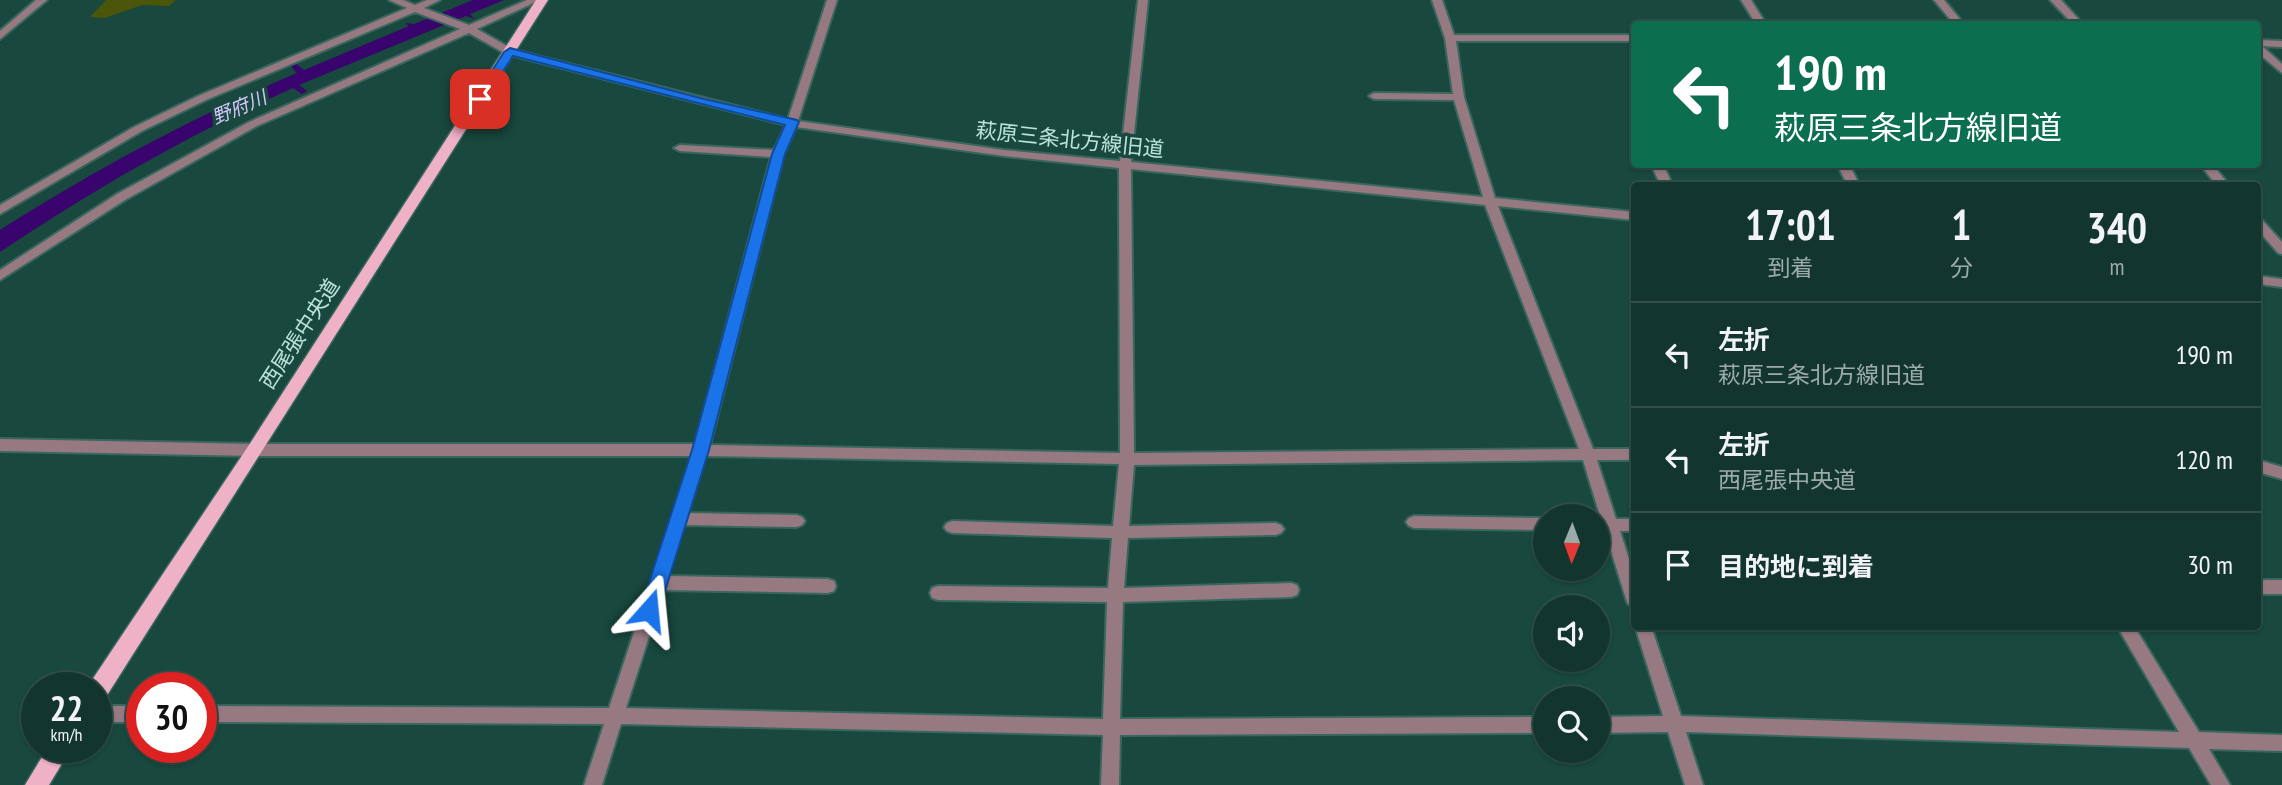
<!DOCTYPE html>
<html lang="ja">
<meta charset="utf-8">
<style>
:root{--surface:#12362e;--page:#1f413a;--text:#f1f3f6;--muted:#9cabaa;--line:#31504a}
body{margin:0;font-family:"PT Sans Narrow","Noto Sans JP",sans-serif;background:var(--page);color:var(--text);height:100vh;display:flex;flex-direction:column;font-size:26px;white-space:nowrap}
*{box-sizing:border-box;margin:0}
p{font-size:23px;color:var(--muted)}
.icon{flex:none;width:38px;height:38px;fill:none;stroke:currentColor;stroke-width:2;stroke-linecap:round;stroke-linejoin:round}
.map{position:relative;flex:1;overflow:hidden}
.drawer{position:absolute;left:1631px;top:182px;width:630px;height:448px;display:flex;flex-direction:column;background:var(--surface);border-radius:7px;box-shadow:0 2px 5px #0004,0 0 0 2px var(--line)}
.drawer>*{flex:none}
.banner{position:absolute;left:1631px;top:21px;width:630px;height:147px;border-radius:7px;box-shadow:0 2px 5px #0004,0 0 0 2px var(--line);background:#0b6e4f;color:#fff;overflow:hidden}
.needle{width:46px;rotate:181deg}
.controls{position:absolute;left:1533px;top:504px;display:grid;gap:14px}
.controls a{display:grid;place-items:center;width:77px;height:77px;border-radius:50%;background:var(--surface);box-shadow:0 2px 5px #0004,0 0 0 2px var(--line);font-size:35px}
.speed{position:absolute;left:21px;top:672px;display:flex;gap:14px;font-size:35px;font-weight:700;text-align:center}
.speed>*{display:grid;place-content:center;width:91px;height:91px;border-radius:50%;background:var(--surface);box-shadow:0 2px 5px #0004,0 0 0 2px var(--line);line-height:1}
.speed small{font-size:18px;font-weight:400}
.speed .limit{border:10px solid #d22;background:#fff;color:#111}
.pin{position:absolute;display:grid;place-items:center;width:60px;height:60px;color:#fff;margin:-30px;border-radius:14px;box-shadow:0 4px 10px #0006}
.me{position:absolute;width:77px;margin:-38px;rotate:18deg;stroke-linejoin:round;filter:drop-shadow(0 0 5px #0008)}
.turn{display:flex;align-items:center;gap:24px;height:147px;padding:0 28px;font-size:32px}
.turn .icon{width:91px;height:91px;stroke-width:2.5}
.turn b{display:block;font-size:49px;line-height:60px}
.eta{display:flex;justify-content:space-evenly;align-items:center;height:119px;text-align:center}
.eta b{font-size:42px;font-weight:800;line-height:49px}
ul{padding:0;list-style:none}
li{display:flex;align-items:center;gap:21px;height:105px;padding:0 28px;border-top:2px solid var(--line)}
li div{flex:1}
li b{display:block;font-size:26px}
li em{font-style:normal}
.map>svg:first-child{display:block}
</style>
<div class="map">
<svg width="2282" height="785" viewBox="0 0 2282 785">
<rect width="100%" height="100%" fill="#18483e"/>
<polygon fill="#4c560b" points="106,0 176,0 169,6 142,5 105,18 90,17"/>
<path fill="#3a046f" d="M473,0H504L470,14L475,19L466,16L299,85L307,91L302,94L293,88C188,135 96,188 0,252V230C95,169 193,117 297,73L290,65L295,63L304,70L409,26L405,23L414,24Z"/>
<g fill="none" stroke-linecap="round" stroke-linejoin="round">
<defs>
<g id="street">
<polygon points="36,0 47,0 0,39 0,31"/>
<path d="M389,0H403L415,5L427,0H440L424,8L469,25L527,0H540L477,29L514,50L788,119L827,0H837L798,121L1004,150L1120,161L1138,0H1148L1131,162L1483,197L1454,100L1374,99L1369,96L1374,93L1453,94L1445,38L1432,0H1442L1454,35H1634V41H1456L1464,97L1495,198L1634,212V220L1498,206L1593,449H1634V460H1597L1616,519H1634V531H1620L1634,575V606L1628,604L1626,599L1605,531H1598V519H1601L1583,460L1134,465L1129,526L1276,523L1281,525L1284,529L1281,533L1276,535L1128,538L1124,588L1291,583L1297,585L1299,590L1297,595L1291,597L1123,602L1120,719L1545,717V733L1120,735L1119,785H1101L1103,735L621,724L602,785H584L604,724L201,722V706L609,708L692,456H255L0,451V439L255,444H695L771,157L680,151L674,148L680,145L774,150L786,125L506,54L469,33L257,126L125,200L0,280V270L117,194L249,122L460,29L415,12L206,100L142,131L0,214V205L134,127L198,96L407,8ZM796,127L1004,156L1119,168L1120,453L710,445L784,154ZM1131,169L1485,205L1579,449L1134,453ZM706,456L1119,464L1113,526L952,521L947,523L944,527L947,531L952,533L1112,538L1108,588L938,586L932,588L930,593L932,598L938,600L1107,602L1103,719L626,708L664,590L828,593L834,591L836,586L834,581L828,579L668,576L684,525L797,527L802,525L805,521L802,517L797,515L688,513Z"/>
<polygon points="1741,0 1751,0 1766,24 1756,24"/>
<polygon points="1934,0 1944,0 1964,24 1954,24"/>
<polygon points="2050,0 2061,0 2083,24 2073,24"/>
<polygon points="2258,40 2282,41 2282,47 2262,46 2282,64 2282,73 2258,53"/>
<polygon points="1651,164 1663,164 1673,186 1661,186"/>
<polygon points="1837,164 1849,164 1860,186 1848,186"/>
<polygon points="2200,164 2212,164 2230,186 2217,186"/>
<polygon points="2258,219 2262,220 2282,242 2282,254 2278,253 2258,230"/>
<polygon points="2258,276 2282,279 2282,287 2258,284"/>
<polygon points="2258,460 2282,467 2282,479 2258,472"/>
<polygon points="1414,516 1545,518 1545,530 1414,528 1409,526 1406,522 1409,518"/>
<rect x="2258" y="580" width="24" height="14"/>
<polygon points="1635,626 1651,626 1681,716 2179,732 2117,626 2134,626 2199,732 2282,735 2282,751 2209,749 2230,785 2211,785 2189,748 1686,732 1703,785 1685,785 1668,732 1598,733 1598,717 1663,716"/>
<rect x="96" y="706" width="46" height="16"/>
</g>
<g id="primary">
<polygon points="536,0 548,0 104,700 96,703 96,688 88,686 249,445"/>
<polygon points="48,747 72,747 49,785 25,785"/>
</g>
</defs>
<use href="#street" stroke="#39675d" stroke-width="4"/>
<use href="#primary" stroke="#39675d" stroke-width="3"/>
<use href="#street" fill="#977982" fill-rule="evenodd"/>
<use href="#primary" fill="#eeb1c5" fill-rule="evenodd"/>
</g>
<polygon fill="#1a73e8" stroke="#114b97" stroke-width="2" points="510,48 704,99 797,120 799,122 785,154 709,450 659,610 656,615 649,618 643,615 640,610 692,450 772,154 785,125 513,56 484,101 475,101 474,99 504,52"/>
<g text-anchor="middle" stroke-width="7" stroke-linejoin="round" paint-order="stroke">
<g font-size="19" font-style="italic" fill="#d7c8fe" stroke="#18483e">
<text transform="translate(239 107) rotate(-23)" y="7">野府川</text>
</g>
<g font-size="21" fill="#bbe3d9" stroke="#18483e">
<text transform="translate(1070 140) rotate(6)" y="7">萩原三条北方線旧道</text>
<text transform="translate(300 334) rotate(-57)" y="7">西尾張中央道</text>
</g>
</g>
</svg>
<div class="controls">
<a><svg class="needle" viewBox="-14 -14 28 28"><path d="M0-13l5 13h-10z" fill="#e53935"/><path d="M0 13l5-13h-10z" fill="#9cabaa"/></svg></a>
<a><svg class="icon" aria-label="sound" viewBox="0 0 24 24"><path d="M4 9h4l5-4v14l-5-4H4zM17 9q2 3 0 6"/></svg></a>
<a><svg class="icon" aria-label="search" viewBox="0 0 24 24"><circle cx="10" cy="10" r="6"/><path d="M15 15l6 6"/></svg></a>
</div>
<div class="speed"><div>22<small>km/h</small></div><div class="limit">30</div></div>
<div class="pin" style="left:480px;top:99px;background:#d93025"><svg class="icon" aria-label="arrive" viewBox="0 0 24 24"><path d="M6 21V4h12l-3 4 3 4H6"/></svg></div>
<svg class="me" style="left:649px;top:610px" viewBox="-20 -20 40 40"><path d="M0-17L14 15 0 8-14 15z" fill="#1a73e8" stroke="#fff" stroke-width="4"/></svg>
<div class="banner">
<div class="turn"><svg class="icon" aria-label="left" viewBox="0 0 24 24"><path d="M17 20v-9H6M10 6l-5 5 5 5"/></svg><div><b>190 m</b>萩原三条北方線旧道</div></div>
</div>
<section class="drawer">
<div class="eta">
<div><b>17:01</b><p>到着</p></div>
<div><b>1</b><p>分</p></div>
<div><b>340</b><p>m</p></div>
</div>
<ul>
<li><svg class="icon" aria-label="left" viewBox="0 0 24 24"><path d="M17 20v-9H6M10 6l-5 5 5 5"/></svg><div><b>左折</b><p>萩原三条北方線旧道</p></div><em>190 m</em></li>
<li><svg class="icon" aria-label="left" viewBox="0 0 24 24"><path d="M17 20v-9H6M10 6l-5 5 5 5"/></svg><div><b>左折</b><p>西尾張中央道</p></div><em>120 m</em></li>
<li><svg class="icon" aria-label="arrive" viewBox="0 0 24 24"><path d="M6 21V4h12l-3 4 3 4H6"/></svg><div><b>目的地に到着</b></div><em>30 m</em></li>
</ul>
</section>
</div>
